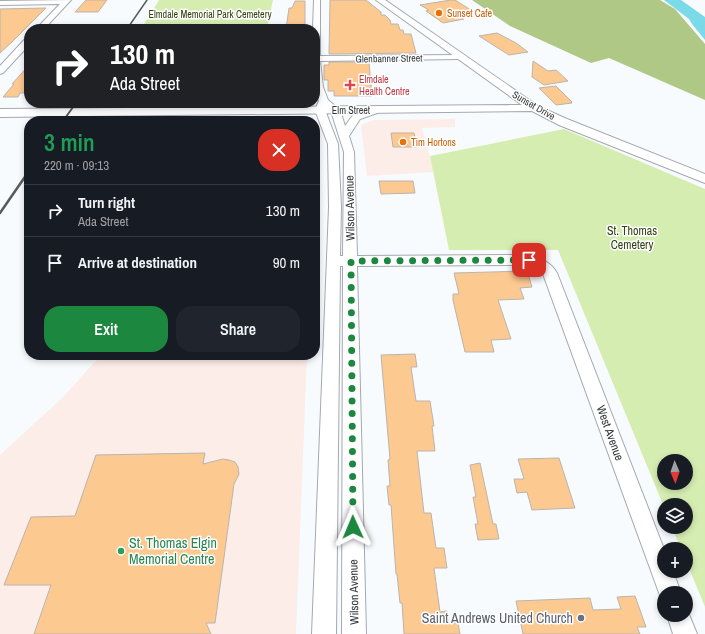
<!DOCTYPE html>
<meta charset="utf-8">
<style>
:root{--surface:#171b24;--page:#20242c;--text:#f1f3f6;--muted:#9ea1a6;--line:#363941;--accent:#1b873f}
body{margin:0;font-family:"Archivo Narrow",sans-serif;background:var(--page);color:var(--text);height:100vh;display:flex;flex-direction:column;font-size:15px;white-space:nowrap}
*{box-sizing:border-box;margin:0}
p{font-size:13px;color:var(--muted)}
.icon{flex:none;width:22px;height:22px;fill:none;stroke:currentColor;stroke-width:2;stroke-linecap:round;stroke-linejoin:round}
.map{position:relative;flex:1;overflow:hidden}
.details{position:absolute;left:24px;top:116px;width:296px;height:244px;display:flex;flex-direction:column;background:var(--surface);border-radius:16px;box-shadow:0 2px 6px #0003}
.details>*{flex:none}
.top-card{position:absolute;left:24px;top:24px;width:296px;height:84px;border-radius:16px;box-shadow:0 2px 6px #0003;background:#202124;color:#fff;overflow:hidden}
.needle{width:26px;rotate:178deg}
.buttons{position:absolute;left:657px;top:454px;display:grid;gap:8px}
.buttons a{display:grid;place-items:center;width:36px;height:36px;border-radius:50%;background:var(--surface);box-shadow:0 2px 6px #0003;font-size:20px}
.pin{position:absolute;display:grid;place-items:center;width:34px;height:34px;color:#fff;margin:-17px;border-radius:8px;box-shadow:0 2px 6px #0006}
.me{position:absolute;width:44px;margin:-22px;rotate:359deg;stroke-linejoin:round;filter:drop-shadow(0 0 3px #0008)}
.turn{display:flex;align-items:center;gap:14px;height:84px;padding:0 20px;font-size:18px}
.turn .icon{width:52px;height:52px;stroke-width:2.5}
.turn b{display:block;font-size:28px;line-height:34px}
.round{display:grid;place-items:center;flex:none;width:42px;height:42px;border-radius:16px;background:var(--page)}
.summary{display:flex;align-items:center;justify-content:space-between;height:68px;padding:0 20px}
h1{font-size:24px;font-weight:600;line-height:30px;color:#1e9e55}
.primary-button{display:flex;gap:8px;margin-top:auto;padding:8px 20px}
.primary-button a{flex:1;height:46px;border-radius:16px;background:var(--accent);color:#fff;font-size:16px;font-weight:600;line-height:46px;text-align:center}
.primary-button a+a{background:var(--page);color:var(--text)}
ul{padding:0;list-style:none}
li{display:flex;align-items:center;gap:12px;height:52px;padding:0 20px;border-top:1px solid var(--line)}
li div{flex:1}
li b{display:block;font-size:15px}
li em{font-style:normal}
.map>svg:first-child{display:block}
</style>
<div class="map">
<svg width="705" height="634" viewBox="0 0 705 634">
<rect width="100%" height="100%" fill="#f8fbfe"/>
<g fill="#fcede8">
<polygon points="304,117 315,121 256,121 257,118"/>
<polygon points="455,119 455,127 422,128 434,172 367,176 361,125 374,120"/>
<polygon points="101,355 307,355 296,634 0,634 0,455 63,397"/>
</g>
<g fill="#d6edb2" fill-rule="evenodd">
<polygon points="159,0 273,0 267,29 141,29"/>
<path d="M564,129L705,189V607L686,561V549H681L672,527H686V505H664V507L558,250H449L430,156ZM664,461H686V483H664Z"/>
</g>
<polygon fill="#afc886" points="472,0 660,0 675,9 705,44 705,100 609,58 591,63 510,26"/>
<polygon fill="#7bdae7" points="664,0 681,0 705,17 705,40 692,24 689,19"/>
<g fill="#fcc991" stroke="#bab4af">
<polygon points="86,0 107,0 98,12 75,12"/>
<polygon points="330,0 366,0 381,12 381,15 385,15 390,20 391,24 398,24 400,30 403,30 404,34 411,34 416,53 329,54"/>
<polygon points="451,0 455,0 471,10 454,13 464,19 443,23 426,11 429,10 420,5"/>
<polygon points="295,1 305,1 305,29 286,29 289,8 292,8"/>
<polygon points="46,8 12,42 0,53 0,9"/>
<polygon points="497,33 516,43 528,52 509,55 479,36"/>
<polygon points="533,61 548,71 556,70 568,81 544,85 532,77"/>
<polygon points="329,62 369,62 372,96 334,96 334,91 328,91 328,80 324,80 324,65 329,65"/>
<polygon points="29,65 29,93 20,93 18,97 3,97 14,84 12,84"/>
<polygon points="556,86 572,102 571,102 572,103 556,105 539,88"/>
<polygon points="391,133 414,133 417,147 393,147"/>
<polygon points="379,181 413,181 415,193 381,194"/>
<polygon points="527,271 532,287 520,288 524,299 498,300 511,339 491,340 494,352 465,352 453,300 453,294 459,294 454,273"/>
<polygon points="415,354 417,367 411,367 416,401 430,401 434,426 432,426 435,451 417,451 424,513 431,513 436,548 444,548 447,568 434,568 440,612 447,611 449,623 458,623 460,634 404,634 402,603 400,603 397,574 396,574 391,505 389,505 387,486 390,486 388,460 390,459 381,355"/>
<polygon points="205,453 203,464 223,459 229,460 235,462 238,467 239,474 234,484 215,623 206,623 211,634 34,634 51,585 4,585 31,517 75,516 96,455"/>
<polygon points="559,458 575,508 532,510 527,492 517,493 514,479 524,479 518,459"/>
<polygon points="480,463 493,524 496,524 499,539 478,540 475,524 478,524 473,497 476,497 470,465"/>
<polygon points="635,596 646,627 637,627 640,634 523,634 516,601 590,598 593,610 621,609 617,597"/>
</g>
<g fill="none" stroke-linecap="round" stroke-linejoin="round">
<defs>
<g id="minor">
<polygon points="71,0 44,29 36,29 60,4 0,5 0,1"/>
<path d="M314,0H320V56L460,55L464,57L460,59L320,61L323,87L328,100L340,110L345,126L353,115L380,106L385,109L383,111L360,119L349,136L354,152L357,256L529,255C540,258 551,262 557,273L664,549V571H673L681,593H664V602L662,601L543,274L529,265L357,266L366,634H342L343,266H340L336,634H312L329,207L328,144L315,110L319,101L315,91V29H313ZM326,107L331,111L344,152L343,256H340L341,207L338,144L325,110Z"/>
<polygon points="26,38 29,38 29,45 3,73 0,74 0,66"/>
<polygon points="686,607 697,634 673,634 667,615 686,615"/>
</g>
<polygon id="major" points="376,0 385,0 538,106 567,119 705,174 705,183 559,125 532,111 0,117 0,109 522,105"/>
</defs>
<use href="#minor" stroke="#a4a9af" stroke-width="2"/>
<use href="#major" stroke="#a4a9af" stroke-width="2"/>
<use href="#minor" fill="#fff" fill-rule="evenodd"/>
<use href="#major" fill="#fff" fill-rule="evenodd"/>
<polyline stroke="#585a5c" stroke-width="1.5" points="127,29 147,0"/>
<polyline stroke="#585a5c" stroke-width="2" points="63,121 76,103"/>
<polyline stroke="#585a5c" stroke-width="2.5" points="0,213 29,171"/>
</g>
<g fill="none" stroke-linecap="round" stroke-linejoin="round">
<polyline stroke="#1b873f" stroke-width="7" stroke-dasharray="0 12.6" points="353,527 351,261 529,260"/>
</g>
<g fill="#e8710a" stroke="#fff" stroke-width="1.5">
<circle cx="439" cy="13" r="4"/>
<circle cx="403" cy="142" r="4"/>
</g>
<path fill="#e0444e" stroke="#fff" stroke-width="1.5" d="M348 79h4v4h4v4h-4v4h-4v-4h-4v-4h4z"/>
<circle fill="#2e9e5b" stroke="#fff" stroke-width="1.5" cx="121" cy="551" r="4"/>
<circle fill="#6b7280" stroke="#fff" stroke-width="1.5" cx="581" cy="618" r="4"/>
<g text-anchor="middle" stroke-width="3" stroke-linejoin="round" paint-order="stroke">
<g font-size="10" fill="#c56008" stroke="#fff" text-anchor="start">
<text x="447" y="17">Sunset Cafe</text>
<text x="411" y="146">Tim Hortons</text>
</g>
<g font-size="10" fill="#314010" stroke="#fff">
<text x="210" y="18">Elmdale Memorial Park Cemetery</text>
</g>
<g font-size="10" fill="#353739" stroke="#fff">
<text transform="translate(389 58) rotate(-1)" y="4">Glenbanner Street</text>
<text transform="translate(534 105) rotate(30)" y="4">Sunset Drive</text>
<text x="351" y="114">Elm Street</text>
</g>
<g font-size="10" fill="#be3a42" stroke="#fff" text-anchor="start">
<text x="359" y="83">Elmdale<tspan x="359" dy="12">Health Centre</tspan></text>
</g>
<g font-size="12" fill="#353739" stroke="#fff">
<text transform="translate(350 208) rotate(-91)" y="4">Wilson Avenue</text>
<text transform="translate(610 433) rotate(70)" y="4">West Avenue</text>
<text transform="translate(354 592) rotate(-91)" y="4">Wilson Avenue</text>
</g>
<g font-size="12" fill="#314010" stroke="#fff">
<text x="632" y="235">St. Thomas<tspan x="632" dy="14">Cemetery</tspan></text>
</g>
<g font-size="14" fill="#27864d" stroke="#fff" text-anchor="start">
<text x="129" y="548">St. Thomas Elgin<tspan x="129" dy="16">Memorial Centre</tspan></text>
</g>
<g font-size="14" fill="#5b616d" stroke="#fff" text-anchor="end">
<text x="573" y="623">Saint Andrews United Church</text>
</g>
</g>
</svg>
<div class="buttons">
<a><svg class="needle" viewBox="-14 -14 28 28"><path d="M0-13l5 13h-10z" fill="#e53935"/><path d="M0 13l5-13h-10z" fill="#9ea1a6"/></svg></a>
<a><svg class="icon" aria-label="layers" viewBox="0 0 24 24"><path d="M12 4l9 5-9 5-9-5zM3 14l9 5 9-5"/></svg></a>
<a>+</a>
<a>−</a>
</div>
<div class="pin" style="left:529px;top:260px;background:#d93025"><svg class="icon" aria-label="arrive" viewBox="0 0 24 24"><path d="M6 21V4h12l-3 4 3 4H6"/></svg></div>
<svg class="me" style="left:353px;top:527px" viewBox="-20 -20 40 40"><path d="M0-17L14 15 0 8-14 15z" fill="#1b873f" stroke="#fff" stroke-width="4"/></svg>
<div class="top-card">
<div class="turn"><svg class="icon" aria-label="right" viewBox="0 0 24 24"><path d="M7 20v-9h11M14 6l5 5-5 5"/></svg><div><b>130 m</b>Ada Street</div></div>
</div>
<section class="details">
<div class="summary"><div><h1>3 min</h1><p>220 m · 09:13</p></div><a class="round" style="background:#d93025;color:#fff"><svg class="icon" aria-label="close" viewBox="0 0 24 24"><path d="M6 6l12 12M18 6L6 18"/></svg></a></div>
<ul>
<li><svg class="icon" aria-label="right" viewBox="0 0 24 24"><path d="M7 20v-9h11M14 6l5 5-5 5"/></svg><div><b>Turn right</b><p>Ada Street</p></div><em>130 m</em></li>
<li><svg class="icon" aria-label="arrive" viewBox="0 0 24 24"><path d="M6 21V4h12l-3 4 3 4H6"/></svg><div><b>Arrive at destination</b></div><em>90 m</em></li>
</ul>
<div class="primary-button"><a>Exit</a><a>Share</a></div>
</section>
</div>
